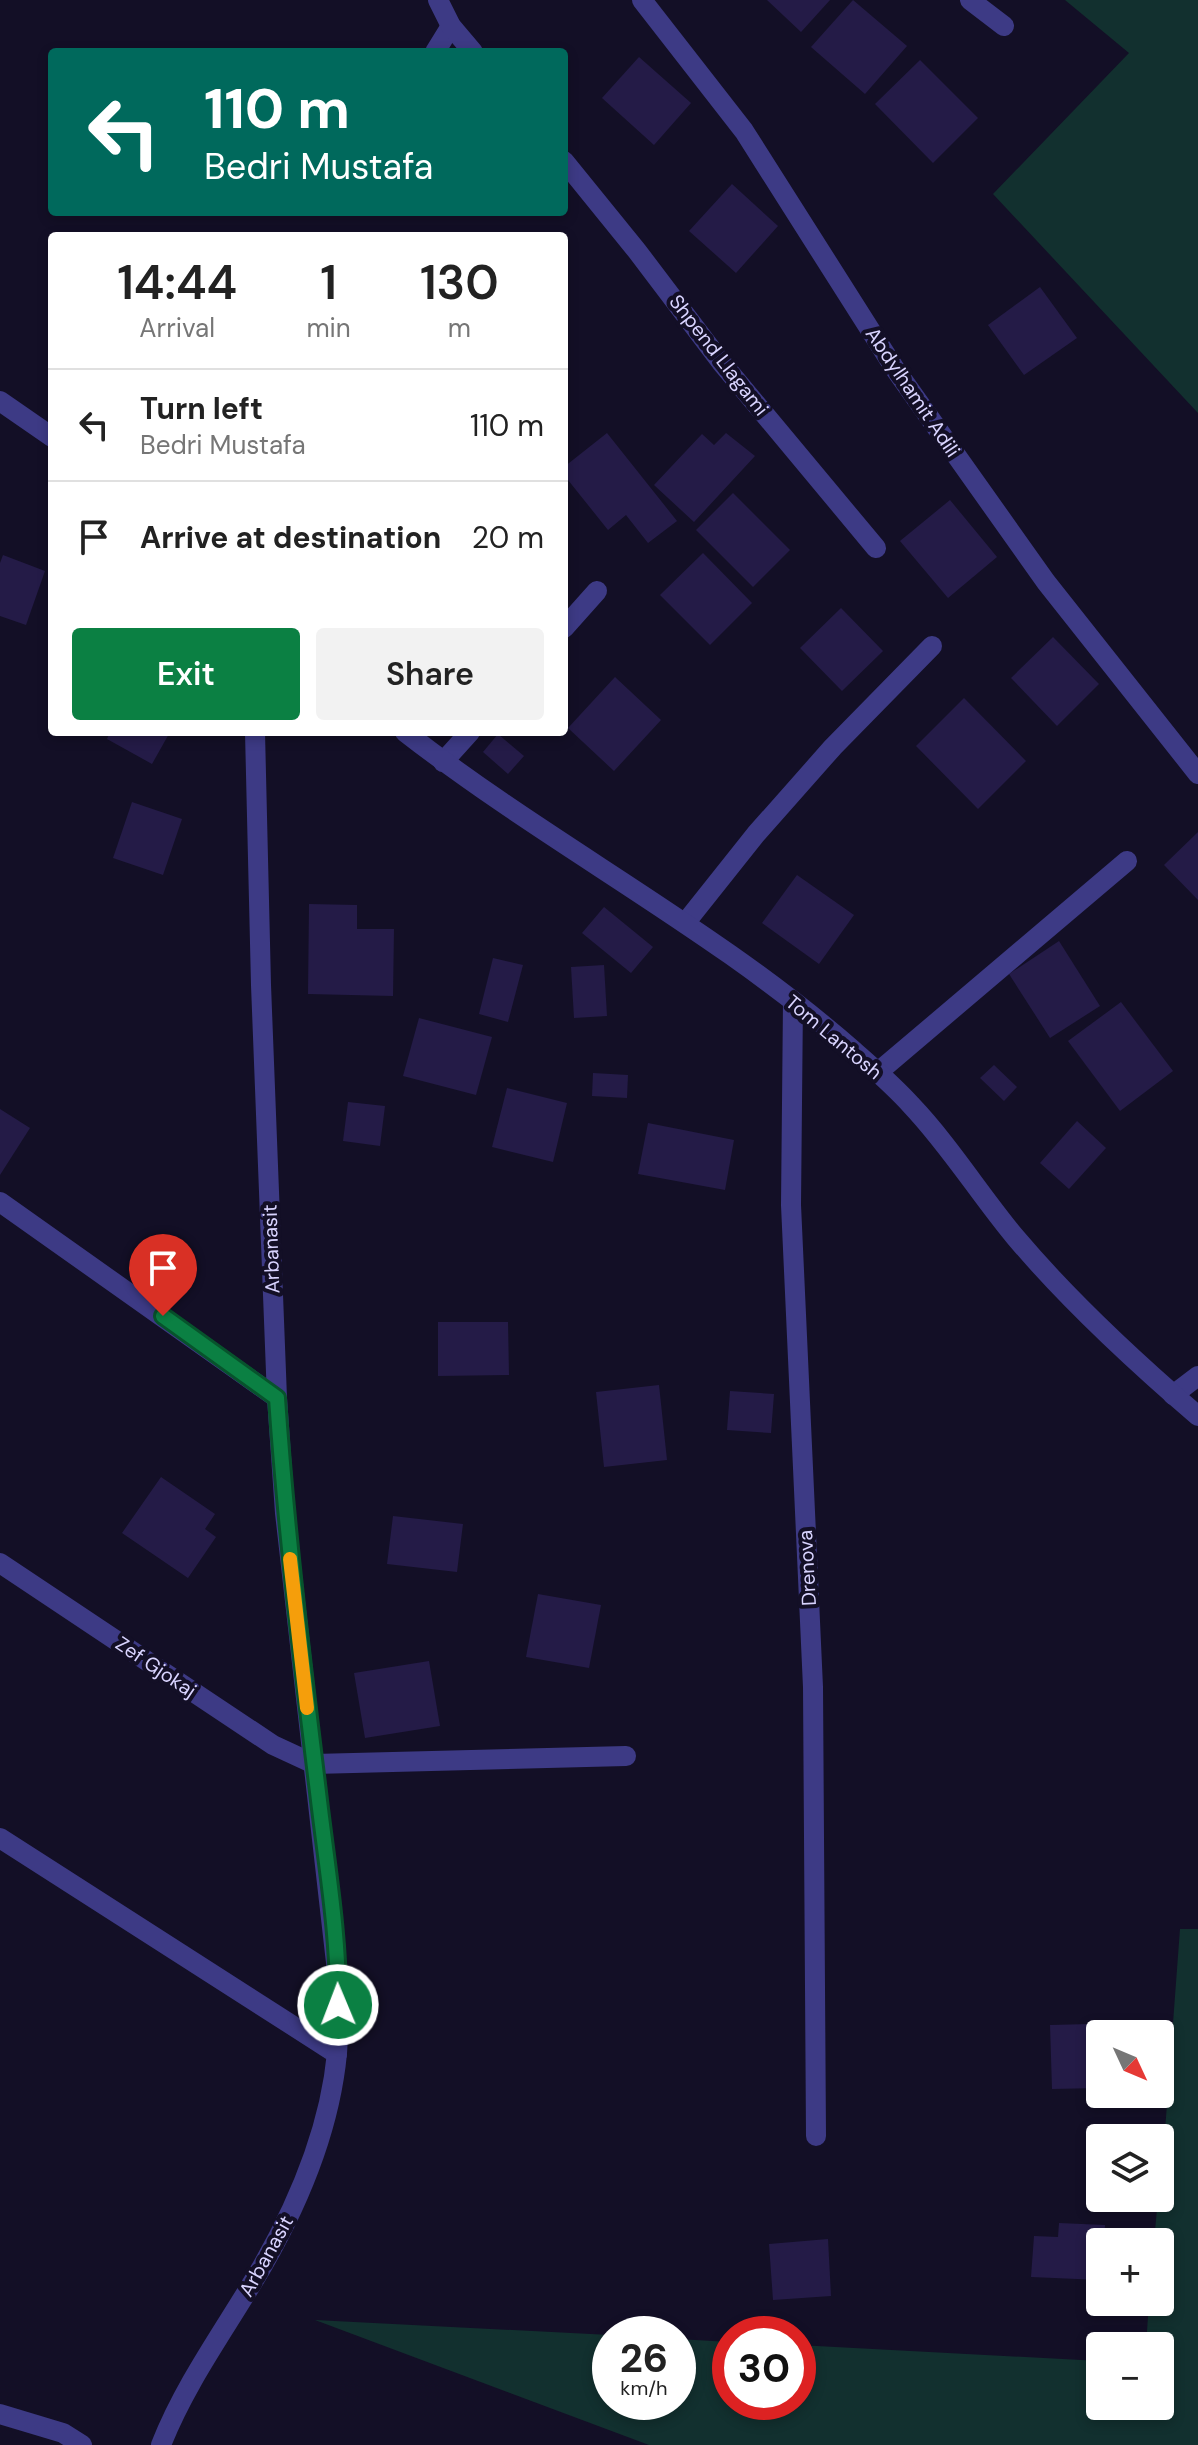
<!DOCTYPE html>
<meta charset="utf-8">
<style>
:root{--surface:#fff;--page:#f2f2f2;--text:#222;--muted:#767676;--line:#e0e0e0;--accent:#0b8043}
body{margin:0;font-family:"DM Sans",sans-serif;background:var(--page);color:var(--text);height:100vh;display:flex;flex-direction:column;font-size:30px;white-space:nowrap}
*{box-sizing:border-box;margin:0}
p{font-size:26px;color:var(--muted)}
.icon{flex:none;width:44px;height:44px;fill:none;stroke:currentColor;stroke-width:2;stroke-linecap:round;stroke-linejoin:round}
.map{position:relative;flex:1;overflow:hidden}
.sheet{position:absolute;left:48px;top:232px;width:520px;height:504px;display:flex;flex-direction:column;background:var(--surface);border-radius:8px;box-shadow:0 4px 12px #0003}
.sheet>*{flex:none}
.top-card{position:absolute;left:48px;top:48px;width:520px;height:168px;border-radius:8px;box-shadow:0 4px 12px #0003;background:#00695c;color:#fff;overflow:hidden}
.needle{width:52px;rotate:134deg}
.fabs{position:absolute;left:1086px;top:2020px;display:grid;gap:16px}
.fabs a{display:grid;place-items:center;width:88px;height:88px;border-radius:8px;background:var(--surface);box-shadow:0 4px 12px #0003;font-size:40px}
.speed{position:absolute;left:592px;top:2316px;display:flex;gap:16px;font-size:40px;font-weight:700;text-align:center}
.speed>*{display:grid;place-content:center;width:104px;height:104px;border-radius:50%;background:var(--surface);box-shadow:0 4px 12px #0003;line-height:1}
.speed small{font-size:20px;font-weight:400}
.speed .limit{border:12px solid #d22;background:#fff;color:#111}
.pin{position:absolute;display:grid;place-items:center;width:68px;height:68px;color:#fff;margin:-82px -34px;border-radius:50% 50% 50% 0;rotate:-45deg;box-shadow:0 0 8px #0007}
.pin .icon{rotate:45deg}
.me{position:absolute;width:88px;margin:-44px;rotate:359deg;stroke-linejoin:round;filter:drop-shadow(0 0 6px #0008)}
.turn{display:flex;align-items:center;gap:28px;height:168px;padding:0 24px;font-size:36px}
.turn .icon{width:104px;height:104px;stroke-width:2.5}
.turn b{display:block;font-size:56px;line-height:68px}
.eta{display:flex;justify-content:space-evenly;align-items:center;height:136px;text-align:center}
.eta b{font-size:48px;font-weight:600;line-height:56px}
.action{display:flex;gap:16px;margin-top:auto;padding:16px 24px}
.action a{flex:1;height:92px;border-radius:8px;background:var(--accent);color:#fff;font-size:32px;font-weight:600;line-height:92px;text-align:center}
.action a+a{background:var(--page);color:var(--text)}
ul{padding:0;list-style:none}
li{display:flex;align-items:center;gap:24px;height:112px;padding:0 24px;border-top:2px solid var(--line)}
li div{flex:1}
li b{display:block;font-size:30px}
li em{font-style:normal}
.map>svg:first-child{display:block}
</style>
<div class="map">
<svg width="1198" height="2445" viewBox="0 0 1198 2445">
<rect width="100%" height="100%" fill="#130f26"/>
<g fill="#12302f">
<polygon points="1065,0 1198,0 1198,413 993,194 1129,53"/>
<polygon points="1180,1929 1198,1929 1198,2445 649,2445 315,2320 610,2335 610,2402 678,2402 678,2339 730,2342 730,2402 798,2402 798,2345 1100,2361 1100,2406 1160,2406 1160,2346 1146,2346 1149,2302 1160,2302 1160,2242 1154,2242 1158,2198 1160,2198"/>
</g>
<g fill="#241b47">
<polygon points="767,0 830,0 801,32"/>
<polygon points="853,0 907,46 865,94 811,47"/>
<polygon points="639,57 691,103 654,145 602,98"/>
<polygon points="920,60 978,118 933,163 875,104"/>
<polygon points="732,184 778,226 736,273 689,231"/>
<polygon points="1040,287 1077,338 1024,375 988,325"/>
<polygon points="607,433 677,521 648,543 626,515 608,530 564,475 564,467"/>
<polygon points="726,433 755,456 694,522 654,485 702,434 714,445"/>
<polygon points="733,493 790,550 753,587 696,530"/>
<polygon points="950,500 997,557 948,598 900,541"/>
<polygon points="703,553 752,603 710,645 660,595"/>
<polygon points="3,555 45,571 26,625 0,616 0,563"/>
<polygon points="841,608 883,651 842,691 800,648"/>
<polygon points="1053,637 1099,684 1057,726 1011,678"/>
<polygon points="615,677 661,720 614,771 568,728"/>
<polygon points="964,698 1026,761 978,809 916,746"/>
<polygon points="110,732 170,732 152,764 107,739"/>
<polygon points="498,734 524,756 508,774 483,752"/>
<polygon points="132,802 182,819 163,875 113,858"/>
<polygon points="1198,832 1198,900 1164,865"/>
<polygon points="797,875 854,915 819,964 762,923"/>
<polygon points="309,904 357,905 357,929 394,929 393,996 308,994"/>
<polygon points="604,907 653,947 631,973 582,933"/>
<polygon points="1059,941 1100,1006 1050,1038 1009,974"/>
<polygon points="493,958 523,965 508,1022 479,1014"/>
<polygon points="604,965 607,1016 574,1018 571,967"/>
<polygon points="1121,1002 1173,1071 1120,1111 1068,1041"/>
<polygon points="419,1018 492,1037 476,1095 403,1076"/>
<polygon points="994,1065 1017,1087 1004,1101 980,1078"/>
<polygon points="593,1073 628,1075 627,1098 592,1096"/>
<polygon points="507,1088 567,1103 553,1162 492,1147"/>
<polygon points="348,1102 385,1106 380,1146 343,1141"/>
<polygon points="0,1109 30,1128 0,1175"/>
<polygon points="1077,1121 1106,1148 1069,1189 1040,1163"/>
<polygon points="648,1123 734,1140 725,1190 638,1174"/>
<polygon points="438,1322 508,1322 509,1375 438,1376"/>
<polygon points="659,1385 667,1460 604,1467 596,1392"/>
<polygon points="730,1391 774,1394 771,1433 727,1430"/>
<polygon points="161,1477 215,1514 205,1529 216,1537 188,1578 122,1533"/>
<polygon points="393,1516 463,1524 457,1572 387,1564"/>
<polygon points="538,1594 601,1605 589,1668 526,1657"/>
<polygon points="429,1661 440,1726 365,1738 354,1673"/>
<polygon points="1090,2024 1090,2041 1100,2041 1100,2088 1052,2089 1050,2025"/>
<polygon points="1059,2223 1105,2225 1104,2242 1100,2242 1100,2280 1031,2277 1034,2236 1058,2237"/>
<polygon points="828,2239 831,2296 773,2300 769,2244"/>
</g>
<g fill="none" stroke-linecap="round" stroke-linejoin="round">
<g stroke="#3d3a85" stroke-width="20">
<polyline points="435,52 451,26"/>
<polyline points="564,628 597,591"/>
<polyline points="443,762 470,732"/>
<polyline points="686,922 756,834 833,747 932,646"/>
<polyline points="877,1073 1127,861"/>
<polyline points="1173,1395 1198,1376"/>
<polyline points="314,1764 626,1756"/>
</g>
<g stroke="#3d3a85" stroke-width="20">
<polyline points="438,0 451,26 473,52"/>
<polyline points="642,0 744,131 895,369 1046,582 1198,774"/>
<polyline points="970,0 1004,26"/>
<polyline points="564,161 637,251 721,362 876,548"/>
<polyline points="0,401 52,437"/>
<path d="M405,732C550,845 715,929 854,1051C873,1068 894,1086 911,1105C950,1146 980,1195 1016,1238C1071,1303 1134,1361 1198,1416"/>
<polyline points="793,1001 791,1205 813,1687 816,2136"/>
<polyline points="0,1202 277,1398"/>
<polyline points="0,1563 273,1745 314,1764"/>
<polyline points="0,1838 337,2054"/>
<polyline points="0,2414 63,2433 82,2445"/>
<path d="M161,2445C186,2381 229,2324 263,2265C300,2200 330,2128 337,2053C339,2029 338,2004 338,1980L285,1513L277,1398L261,985L255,732"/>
</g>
</g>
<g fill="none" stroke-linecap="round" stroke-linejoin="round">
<defs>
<path id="route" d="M163,1316L277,1398C286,1530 302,1661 318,1792C326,1862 339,1934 338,2005"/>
</defs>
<use href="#route" stroke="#07532c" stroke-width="20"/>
<use href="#route" stroke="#0b8043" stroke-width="14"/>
<polyline stroke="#f59e0b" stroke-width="14" points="290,1559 307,1708"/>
</g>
<g text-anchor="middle" stroke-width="8" stroke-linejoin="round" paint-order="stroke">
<g font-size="20" fill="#d9d4ff" stroke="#130f26">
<text transform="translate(719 355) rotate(52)" y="7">Shpend Llagami</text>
<text transform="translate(913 392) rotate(56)" y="7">Abdylhamit Adili</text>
<text transform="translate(834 1037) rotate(40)" y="7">Tom Lantosh</text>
<text transform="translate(271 1249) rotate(-92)" y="7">Arbanasit</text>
<text transform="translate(807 1568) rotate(-93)" y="7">Drenova</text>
<text transform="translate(156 1667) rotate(34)" y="7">Zef Gjokaj</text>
<text transform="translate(266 2256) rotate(-61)" y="7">Arbanasit</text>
</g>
</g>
</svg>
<div class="fabs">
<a><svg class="needle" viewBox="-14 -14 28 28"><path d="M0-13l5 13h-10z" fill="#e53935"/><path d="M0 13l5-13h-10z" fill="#767676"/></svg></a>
<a><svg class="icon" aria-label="layers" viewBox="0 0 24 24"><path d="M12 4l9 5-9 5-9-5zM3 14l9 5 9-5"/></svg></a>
<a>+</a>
<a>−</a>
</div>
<div class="speed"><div>26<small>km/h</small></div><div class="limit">30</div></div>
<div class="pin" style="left:163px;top:1316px;background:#d93025"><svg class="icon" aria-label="arrive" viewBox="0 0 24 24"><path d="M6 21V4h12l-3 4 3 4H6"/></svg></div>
<svg class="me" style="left:338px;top:2005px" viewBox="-20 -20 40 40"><circle r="17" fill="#0b8043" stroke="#fff" stroke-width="3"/><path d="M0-11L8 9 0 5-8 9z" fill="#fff"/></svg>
<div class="top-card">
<div class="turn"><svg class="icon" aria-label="left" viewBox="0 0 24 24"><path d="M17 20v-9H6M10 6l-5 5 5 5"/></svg><div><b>110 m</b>Bedri Mustafa</div></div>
</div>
<section class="sheet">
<div class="eta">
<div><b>14:44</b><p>Arrival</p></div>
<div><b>1</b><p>min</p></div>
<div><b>130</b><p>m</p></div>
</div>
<ul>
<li><svg class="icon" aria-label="left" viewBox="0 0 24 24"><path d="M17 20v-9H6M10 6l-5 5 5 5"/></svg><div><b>Turn left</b><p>Bedri Mustafa</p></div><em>110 m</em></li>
<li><svg class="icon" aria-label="arrive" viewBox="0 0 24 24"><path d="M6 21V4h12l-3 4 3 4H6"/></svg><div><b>Arrive at destination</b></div><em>20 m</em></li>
</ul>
<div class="action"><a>Exit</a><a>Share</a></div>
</section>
</div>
